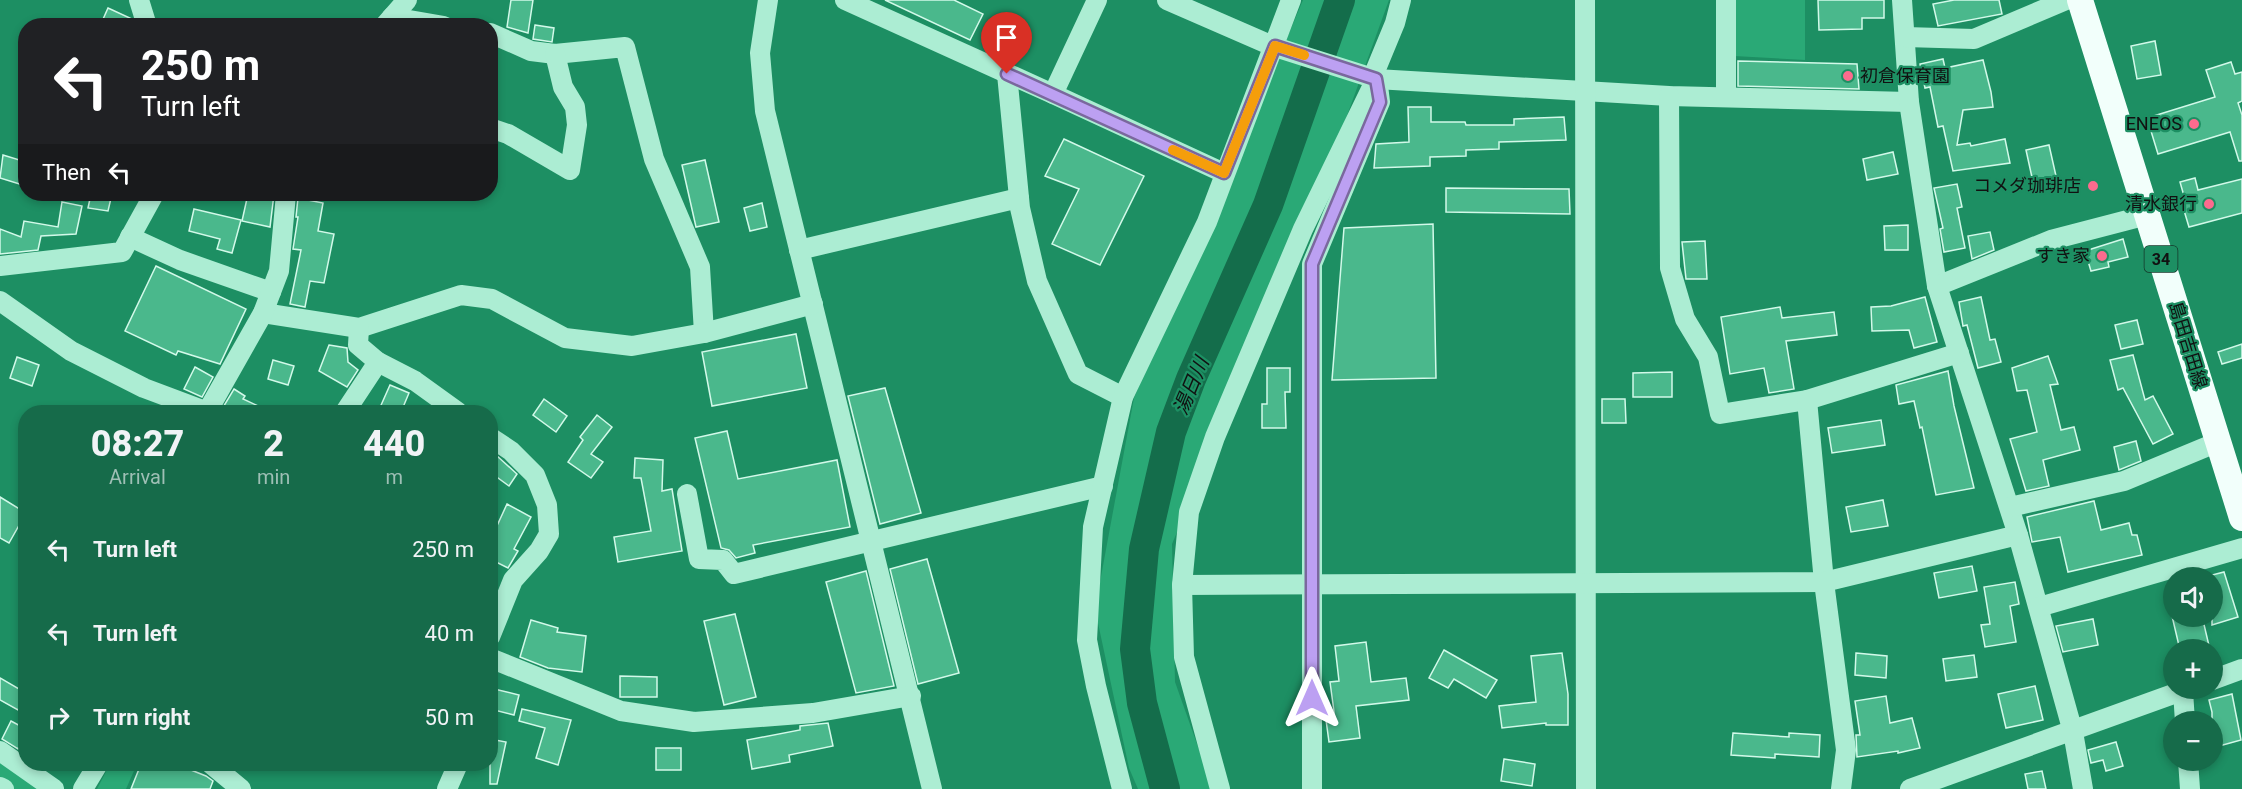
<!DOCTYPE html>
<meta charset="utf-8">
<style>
:root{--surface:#166b4a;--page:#237354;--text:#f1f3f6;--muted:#9ebfb5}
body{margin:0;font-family:Roboto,"Noto Sans JP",sans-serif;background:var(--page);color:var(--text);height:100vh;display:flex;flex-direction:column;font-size:22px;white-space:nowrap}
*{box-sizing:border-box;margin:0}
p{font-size:20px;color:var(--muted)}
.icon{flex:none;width:33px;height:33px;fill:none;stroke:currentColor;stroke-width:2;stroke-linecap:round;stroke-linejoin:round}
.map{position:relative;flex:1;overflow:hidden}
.drawer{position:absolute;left:18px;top:405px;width:480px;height:366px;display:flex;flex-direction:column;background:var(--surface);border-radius:24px;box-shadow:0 3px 9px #0003}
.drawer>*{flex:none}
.guide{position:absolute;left:18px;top:18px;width:480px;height:183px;border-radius:24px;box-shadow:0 3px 9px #0003;background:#202124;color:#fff;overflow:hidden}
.fabs{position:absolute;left:2163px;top:567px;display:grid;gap:12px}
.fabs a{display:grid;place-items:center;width:60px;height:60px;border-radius:50%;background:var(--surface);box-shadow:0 3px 9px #0003;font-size:30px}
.pin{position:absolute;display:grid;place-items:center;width:51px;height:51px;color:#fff;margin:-62px -26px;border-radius:50% 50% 50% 0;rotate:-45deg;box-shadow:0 0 6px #0007}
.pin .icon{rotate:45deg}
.me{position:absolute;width:66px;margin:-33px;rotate:0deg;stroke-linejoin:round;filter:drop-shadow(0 0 4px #0008)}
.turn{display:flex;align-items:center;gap:21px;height:126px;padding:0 24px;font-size:27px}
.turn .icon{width:78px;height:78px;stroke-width:2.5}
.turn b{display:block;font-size:42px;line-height:51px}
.then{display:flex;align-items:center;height:57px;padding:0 24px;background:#0003;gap:12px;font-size:22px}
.eta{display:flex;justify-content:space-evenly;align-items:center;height:102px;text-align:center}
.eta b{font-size:36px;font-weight:800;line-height:42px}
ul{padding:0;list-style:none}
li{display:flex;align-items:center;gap:18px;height:84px;padding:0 24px}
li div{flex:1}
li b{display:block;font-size:22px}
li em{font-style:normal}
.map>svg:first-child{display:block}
</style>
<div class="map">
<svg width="2242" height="789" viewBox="0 0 2242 789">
<rect width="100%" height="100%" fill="#1d8f63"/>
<g fill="#2aa976">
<polygon points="1303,0 1389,0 1312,212 1172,544 1175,682 1213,789 1138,789 1129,768 1095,609 1134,398"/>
<polygon points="1734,0 1805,0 1805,60 1734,56"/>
<polygon points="0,755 45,789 0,789"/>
<polygon points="110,764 137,764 126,789 97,789"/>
</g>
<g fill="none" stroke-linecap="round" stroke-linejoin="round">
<polyline stroke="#146d4b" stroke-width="30" points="1165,789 1142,703 1135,649 1144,549 1171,432 1191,379 1268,205 1340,0"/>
</g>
<g fill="#4ab88c" stroke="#d2f9e9" stroke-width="1.5">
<polygon points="511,0 533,0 528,33 507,27"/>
<polygon points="885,0 954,0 983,14 970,40"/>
<polygon points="1818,0 1884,0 1884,18 1862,18 1862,29 1819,30"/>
<polygon points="1954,0 1999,0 2002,14 1938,26 1933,4"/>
<polygon points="108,8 132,19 134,26 100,26"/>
<polygon points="535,25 554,28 552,42 533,39"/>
<polygon points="2155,41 2161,75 2137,79 2131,46"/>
<polygon points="1943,59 1945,68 1983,60 1991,92 1993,107 1963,110 1957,145 1970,143 1971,146 2005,139 2010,163 1953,171 1943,126 1938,127 1930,87 1925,88 1920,64"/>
<polygon points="1738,61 1857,64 1859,89 1738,86"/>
<polygon points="2231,62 2235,74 2242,72 2242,101 2238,103 2242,115 2242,161 2239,161 2230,132 2158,154 2147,118 2215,97 2206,70"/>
<polygon points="1408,107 1431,107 1431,122 1465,122 1466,125 1514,125 1514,119 1564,117 1566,140 1499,142 1499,149 1466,150 1466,156 1430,157 1430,166 1374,168 1376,144 1409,142"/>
<polygon points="1064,139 1144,176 1100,265 1052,244 1079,189 1045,176"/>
<polygon points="2049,145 2056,176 2033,182 2026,150"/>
<polygon points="1893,152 1898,174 1867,180 1863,159"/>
<polygon points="3,155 26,162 26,186 0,178"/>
<polygon points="705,160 719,222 696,227 682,165"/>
<polygon points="2195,178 2198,190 2242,179 2242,213 2189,227 2180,197 2184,196 2180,182"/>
<polygon points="1957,184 1962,207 1957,208 1965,248 1944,252 1940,229 1943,228 1934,188"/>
<polygon points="1446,188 1569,189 1570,214 1446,212"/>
<polygon points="91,194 112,194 108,211 88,208"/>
<polygon points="248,194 274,194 270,227 242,221"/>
<polygon points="298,198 323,203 318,231 334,234 324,283 310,281 305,307 290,304 301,250 293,249 298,217 296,217"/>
<polygon points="62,202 82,206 76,234 41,236 38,250 0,254 0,229 21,237 24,221 58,227"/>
<polygon points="762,203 767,227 750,231 744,208"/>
<polygon points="194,209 241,220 232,253 217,249 220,239 189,231"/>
<polygon points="1433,224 1436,378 1332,380 1344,228"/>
<polygon points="1908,225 1908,250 1885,250 1884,226"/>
<polygon points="1990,232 1994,250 1972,259 1968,236"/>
<polygon points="2123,239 2128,257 2108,262 2109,267 2091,271 2085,251"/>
<polygon points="1705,241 1707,279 1686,279 1682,242"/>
<polygon points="156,266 246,309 220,364 178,351 176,355 125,331"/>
<polygon points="1925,297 1937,342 1914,348 1909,330 1872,331 1871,307 1891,306"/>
<polygon points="1981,297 1990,340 1995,339 2001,362 1978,368 1967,325 1963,326 1959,302"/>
<polygon points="1780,307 1782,318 1834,312 1837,335 1786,341 1794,389 1769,393 1764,368 1730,374 1721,317"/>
<polygon points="2137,320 2143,344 2121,349 2115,325"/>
<polygon points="796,334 807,388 712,406 702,352"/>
<polygon points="2242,344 2242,358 2222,364 2218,352"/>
<polygon points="329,345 347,348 348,362 358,370 347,387 319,371"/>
<polygon points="2133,355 2145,400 2153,396 2173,434 2153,444 2123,388 2118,390 2110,360"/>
<polygon points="2048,356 2058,384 2050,385 2061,430 2074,427 2080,450 2043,460 2049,486 2026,491 2010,439 2037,432 2027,390 2017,391 2012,368"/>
<polygon points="17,357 39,365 32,386 10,378"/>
<polygon points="273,360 294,366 288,385 268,379"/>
<polygon points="195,367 213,377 202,397 184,389"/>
<polygon points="1267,368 1290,368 1290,392 1285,392 1286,428 1262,428 1262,404 1267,404"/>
<polygon points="1948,371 1954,406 1974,488 1936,495 1922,427 1920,428 1914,401 1899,404 1896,385"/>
<polygon points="1672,372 1672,397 1633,397 1633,373"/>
<polygon points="390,385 409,393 401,412 378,412"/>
<polygon points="885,388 921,513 880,524 848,396"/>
<polygon points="234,389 245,396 243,399 271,412 228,412 222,409"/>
<polygon points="544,399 567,416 556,432 533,415"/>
<polygon points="1602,399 1625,399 1626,423 1602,423"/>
<polygon points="597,415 612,427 591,454 603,462 591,478 568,462 583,440 580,437"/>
<polygon points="1881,420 1885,445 1832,453 1828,428"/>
<polygon points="727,431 738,479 837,460 850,527 753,545 755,553 736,558 729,550 721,548 695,438"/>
<polygon points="2136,441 2141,461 2119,470 2114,447"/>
<polygon points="496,455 517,474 509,486 490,472 490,463"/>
<polygon points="635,458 663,460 662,491 672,489 682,551 618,562 614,537 651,531 641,478 634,478"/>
<polygon points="0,497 26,513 9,543 0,538"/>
<polygon points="1883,500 1888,526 1851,532 1846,507"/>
<polygon points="2094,501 2101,530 2129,523 2132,535 2137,535 2142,555 2068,572 2060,537 2032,542 2027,517"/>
<polygon points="507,504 531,517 514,549 518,551 508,568 490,559 490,541"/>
<polygon points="927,559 959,673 918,684 890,569"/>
<polygon points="1972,566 1977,591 1939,598 1934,573"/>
<polygon points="866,571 894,686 856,693 826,582"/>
<polygon points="2224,572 2238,617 2212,625 2212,575"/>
<polygon points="2015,582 2019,604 2010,606 2016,642 1985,647 1981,625 1990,624 1984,587"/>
<polygon points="735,614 756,697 724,705 704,621"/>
<polygon points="2172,616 2202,616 2210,650 2180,650"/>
<polygon points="2093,619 2098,645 2063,652 2056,626"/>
<polygon points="531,620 558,628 557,632 586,636 582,672 548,668 520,657"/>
<polygon points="1366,642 1371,682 1406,678 1409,700 1356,706 1360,738 1329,742 1326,720 1335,719 1330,682 1339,681 1335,646"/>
<polygon points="1444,650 1497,680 1486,698 1454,679 1448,688 1429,678"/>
<polygon points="1562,653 1568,694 1568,725 1546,725 1546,723 1502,728 1499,706 1536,702 1531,656"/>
<polygon points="1856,653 1887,656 1886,678 1855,675"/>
<polygon points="1974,655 1977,677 1946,681 1943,659"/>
<polygon points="620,676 657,677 657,697 620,697"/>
<polygon points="0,678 26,693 18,710 0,700"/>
<polygon points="2035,686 2043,720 2006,728 1998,694"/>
<polygon points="490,688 519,695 514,715 490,709"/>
<polygon points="2232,694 2241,740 2212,748 2212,712 2209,700"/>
<polygon points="1886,696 1890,723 1912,718 1920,748 1898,753 1898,751 1857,757 1856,735 1860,735 1855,701"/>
<polygon points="522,709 571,720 558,765 536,758 545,728 519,721"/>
<polygon points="11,721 26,729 18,749 2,739"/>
<polygon points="828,723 833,746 789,755 790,762 752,769 747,740 800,730 800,726"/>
<polygon points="1733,733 1789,737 1789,733 1820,735 1819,757 1775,754 1775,758 1731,755"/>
<polygon points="490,739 506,742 497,784 490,784"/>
<polygon points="2116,742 2123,766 2106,771 2103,760 2091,763 2088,750"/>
<rect x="656" y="748" width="25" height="22"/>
<polygon points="1504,759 1535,764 1532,786 1501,781"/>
<polygon points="141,764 176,764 206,776 213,781 210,789 131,789"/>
<polygon points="2042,771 2046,789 2028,789 2025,774"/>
</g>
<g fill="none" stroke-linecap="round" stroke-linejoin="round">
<g stroke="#acedd3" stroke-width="20">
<polyline points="139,0 147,26"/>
<polyline points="768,0 760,53 765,111 932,789"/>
<polyline points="845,0 1053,94 1097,0"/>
<polyline points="1167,0 1275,47 1376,79 1669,96 1909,102"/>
<polyline points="1585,0 1586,789"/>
<polyline points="1902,0 1909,102 1937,286 2018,535 2073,732 2083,789"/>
<polyline points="392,17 444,26"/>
<polyline points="385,25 407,0"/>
<polyline points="490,33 531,51 555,54 625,47 654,159 700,267 704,333"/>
<polyline points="1905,37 1974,39 2066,0"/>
<polyline points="1007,74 1020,208 1037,281 1078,374 1123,397"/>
<polyline points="1053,94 1224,173"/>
<polyline points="1669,96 1670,268 1685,319 1708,357 1720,414 1807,400 1824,582 1846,750 1841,789"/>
<polyline points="1726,97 1726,0"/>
<polyline points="490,128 508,134 570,170 577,125 575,107 563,87 555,54"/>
<polyline points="130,237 180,260 271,292"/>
<polyline points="799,250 1019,198"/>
<polyline points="0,266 122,252 154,194"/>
<polyline points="1937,286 2051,240 2147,215"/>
<polyline points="0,301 71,351 144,388 208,412"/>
<polyline points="263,313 359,328 461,295 492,299 565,338 632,346 704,333 813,304"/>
<polyline points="378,362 415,381 458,412"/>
<polyline points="1807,400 1959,353"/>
<polyline points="207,412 263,313 279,271 286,194"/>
<polyline points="345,412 378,362 358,345 359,328"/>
<polyline points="490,437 511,451 535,475 547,505 549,534 539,551 513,580 490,637"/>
<polyline points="687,494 699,559 723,560 734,574 1103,486"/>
<polyline points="2010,507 2124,481 2218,442"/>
<polyline points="1182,585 1824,582 2018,535"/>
<polyline points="2039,607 2242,548"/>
<polyline points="490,658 621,711 694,722 813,713 911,696"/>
<polyline points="2212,680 2242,669"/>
<polyline points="2183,691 2185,722"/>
<polyline points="0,751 54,789"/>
<polyline points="2188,760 2190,789"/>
<polyline points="211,764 241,789"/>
<polyline points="0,787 4,789"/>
<polyline points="83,789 98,764"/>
<polyline points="447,789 458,764"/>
<polyline points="1122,789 1096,686 1087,640 1093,527 1123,397 1207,222 1291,0"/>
<polyline points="1220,789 1184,657 1182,585 1189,512 1215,437 1303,229 1376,79"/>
<polyline points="1312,789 1312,264 1380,102 1376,69 1395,23 1401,0"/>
<polyline points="1910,789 2190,688"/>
</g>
<polyline stroke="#f2fffb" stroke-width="26" points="2080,0 2242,518"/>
</g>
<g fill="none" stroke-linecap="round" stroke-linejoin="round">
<defs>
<polyline id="route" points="1007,74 1224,173 1275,46 1376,79 1380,102 1312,264 1312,698"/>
</defs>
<use href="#route" stroke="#7a689d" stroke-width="15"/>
<use href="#route" stroke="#bca0f2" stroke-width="10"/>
<polyline stroke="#f59e0b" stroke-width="10" points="1173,150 1224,173 1275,46 1304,55"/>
</g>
<g fill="#fc6b8e" stroke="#1d8f63" stroke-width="2">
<circle cx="1848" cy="76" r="6"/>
<circle cx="2194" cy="124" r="6"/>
<circle cx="2093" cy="186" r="6"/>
<circle cx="2209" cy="204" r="6"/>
<circle cx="2102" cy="256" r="6"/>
</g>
<g text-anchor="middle" stroke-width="4.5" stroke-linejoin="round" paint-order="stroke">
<rect fill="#1d8f63" stroke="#15372a" stroke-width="1.5" x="2144.5" y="246" width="33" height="26" rx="4.5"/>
<g font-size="16" font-weight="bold" fill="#111">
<text x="2161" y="265">34</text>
</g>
<g font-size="18" fill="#111" stroke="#1d8f63" text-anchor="end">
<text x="1860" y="82" text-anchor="start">初倉保育園</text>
<text x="2182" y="130">ENEOS</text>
<text x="2081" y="192">コメダ珈琲店</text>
<text x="2197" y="210">清水銀行</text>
<text x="2090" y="262">すき家</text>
</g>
<g font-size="18" fill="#111" stroke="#1d8f63">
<text transform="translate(2188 345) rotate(73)" y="6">島田吉田線</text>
</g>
<g font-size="20" font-style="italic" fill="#111" stroke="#1d8f63">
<text transform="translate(1191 386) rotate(-67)" y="7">湯日川</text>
</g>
</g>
</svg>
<div class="fabs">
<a><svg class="icon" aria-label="sound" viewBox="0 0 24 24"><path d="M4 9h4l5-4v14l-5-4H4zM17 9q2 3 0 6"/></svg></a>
<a>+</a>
<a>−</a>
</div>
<div class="pin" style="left:1007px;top:74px;background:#d93025"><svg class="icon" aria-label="arrive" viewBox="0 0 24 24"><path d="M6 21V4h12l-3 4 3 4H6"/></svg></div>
<svg class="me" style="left:1312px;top:698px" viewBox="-20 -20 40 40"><path d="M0-17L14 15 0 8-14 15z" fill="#bca0f2" stroke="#fff" stroke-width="4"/></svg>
<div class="guide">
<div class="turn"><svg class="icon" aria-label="left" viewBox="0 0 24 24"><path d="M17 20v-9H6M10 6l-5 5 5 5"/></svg><div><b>250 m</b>Turn left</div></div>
<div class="then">Then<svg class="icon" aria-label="left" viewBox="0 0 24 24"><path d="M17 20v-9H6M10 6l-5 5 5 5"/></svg></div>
</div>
<section class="drawer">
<div class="eta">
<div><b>08:27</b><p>Arrival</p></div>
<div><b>2</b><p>min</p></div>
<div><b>440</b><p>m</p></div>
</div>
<ul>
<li><svg class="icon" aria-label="left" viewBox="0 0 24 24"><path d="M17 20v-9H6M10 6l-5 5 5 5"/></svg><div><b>Turn left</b></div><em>250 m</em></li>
<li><svg class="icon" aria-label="left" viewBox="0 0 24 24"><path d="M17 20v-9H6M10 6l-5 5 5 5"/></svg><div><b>Turn left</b></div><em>40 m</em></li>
<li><svg class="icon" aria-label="right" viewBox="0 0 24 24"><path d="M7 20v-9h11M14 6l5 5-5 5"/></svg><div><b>Turn right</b></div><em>50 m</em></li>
</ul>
</section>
</div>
